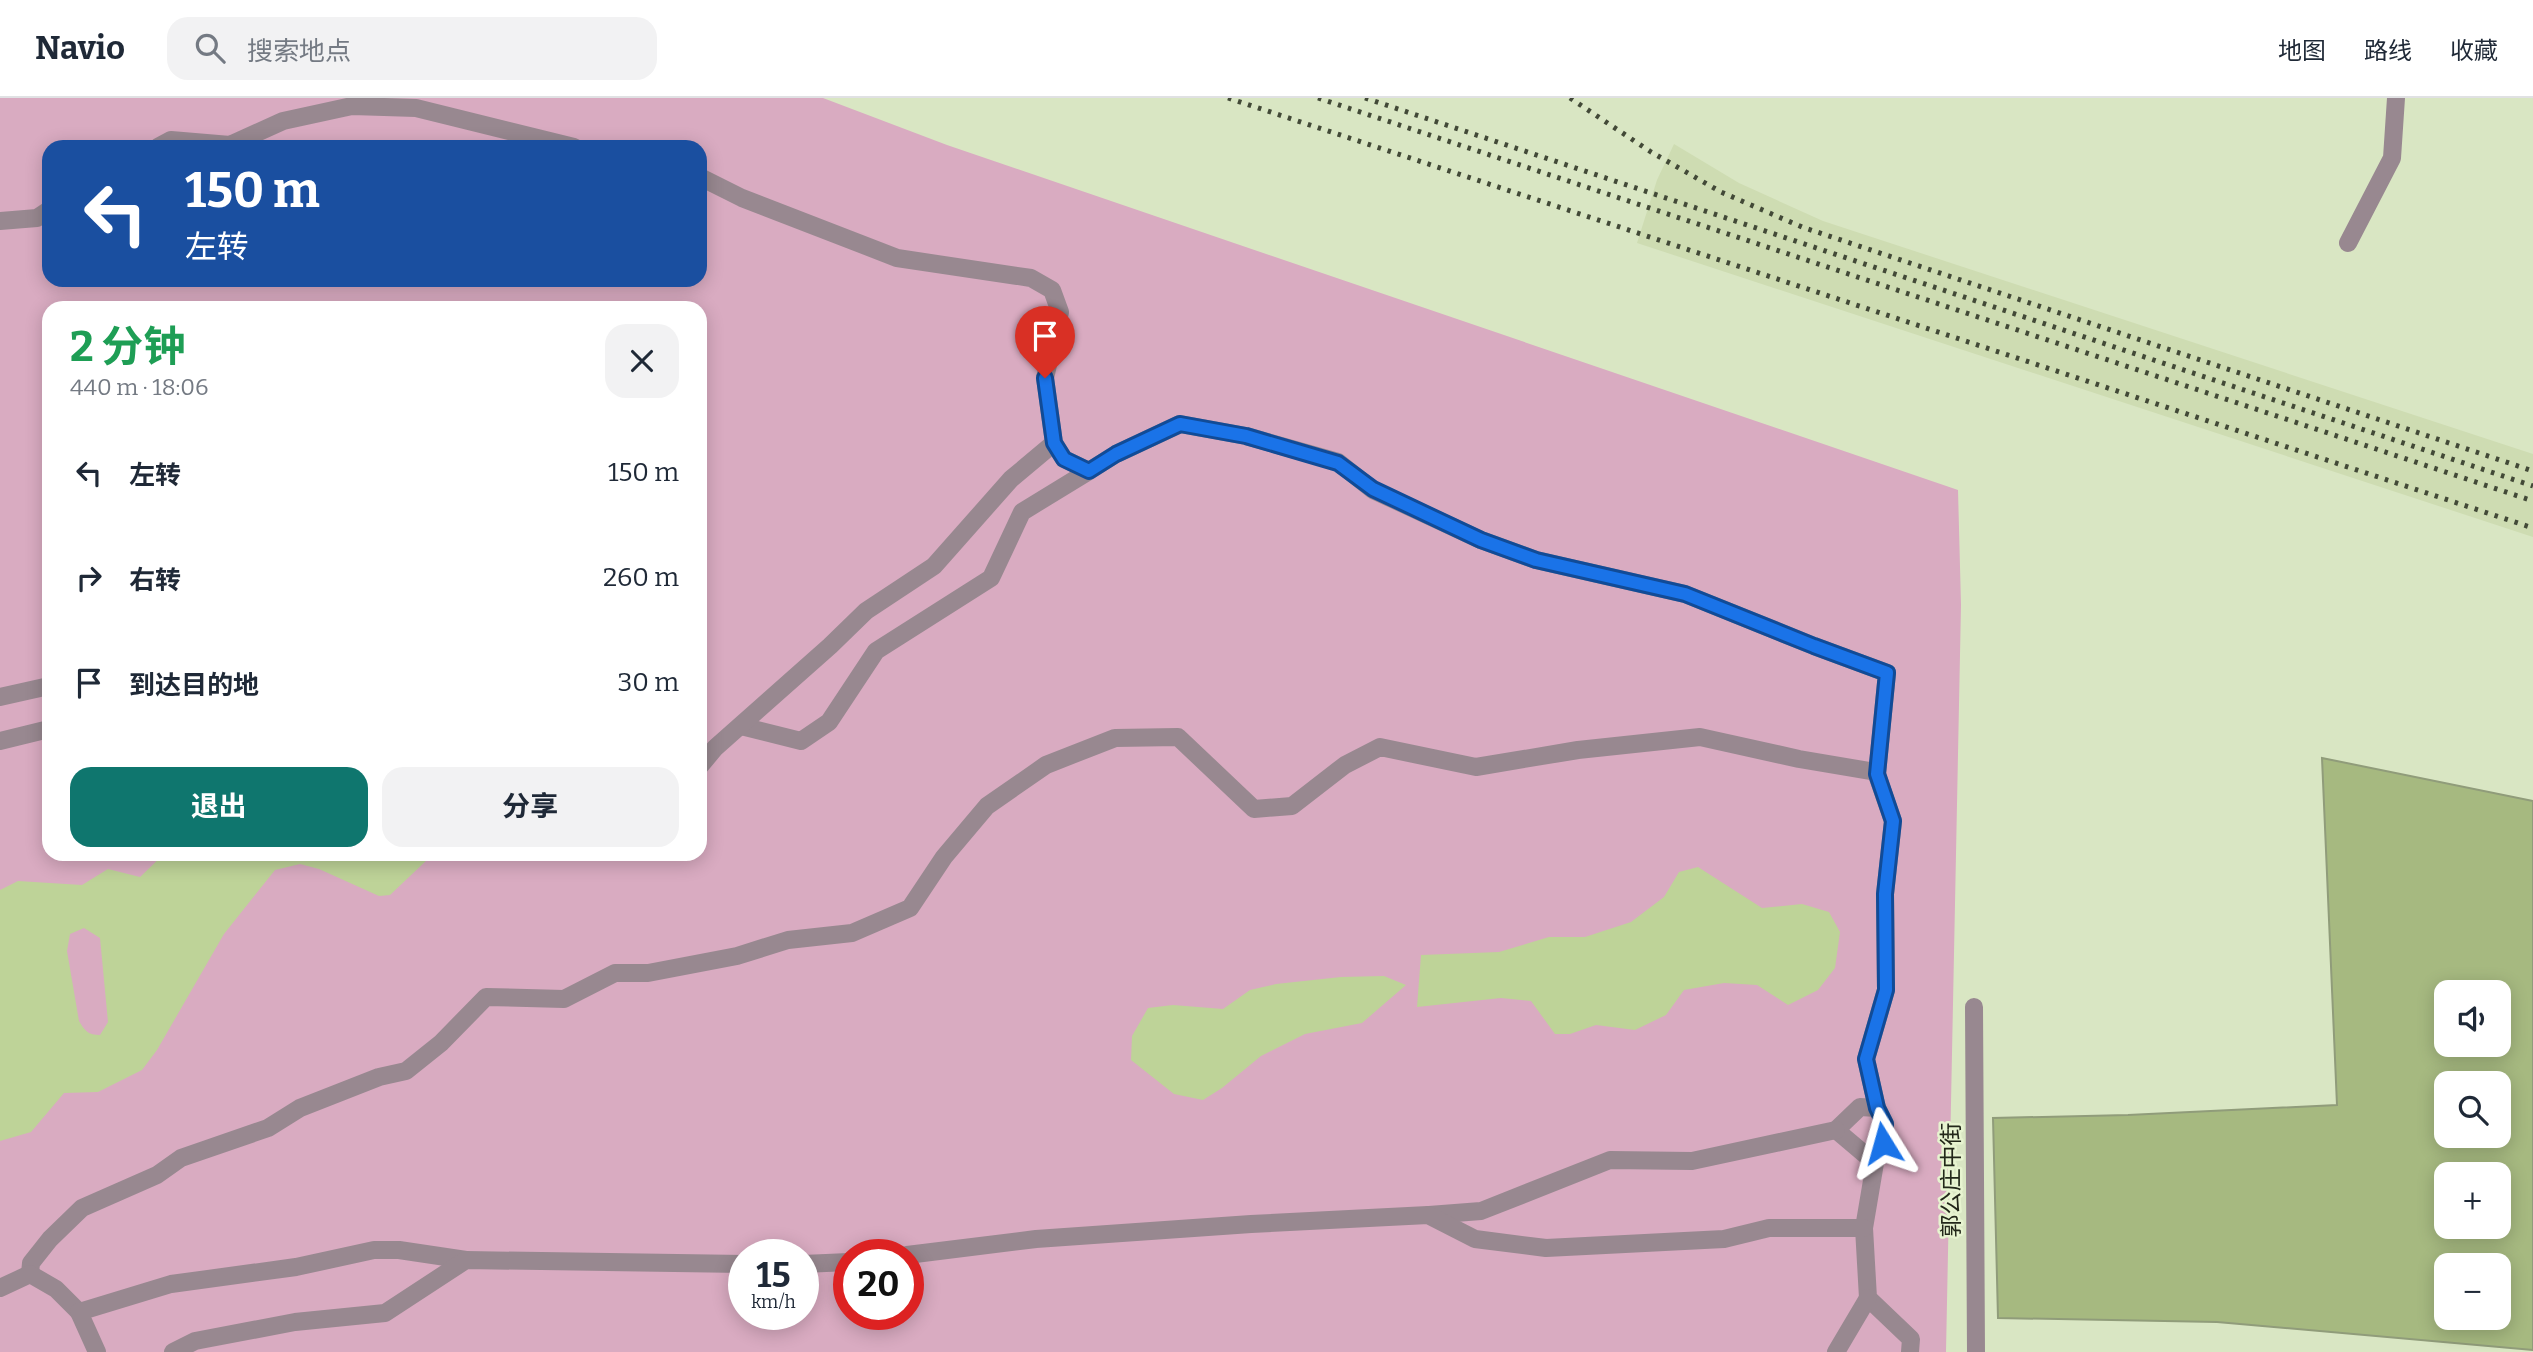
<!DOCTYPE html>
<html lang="zh">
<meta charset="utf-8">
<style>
:root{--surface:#fff;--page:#f2f2f3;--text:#1f2937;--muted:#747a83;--line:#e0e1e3;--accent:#0f766e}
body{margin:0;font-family:Bitter,"Noto Sans SC",serif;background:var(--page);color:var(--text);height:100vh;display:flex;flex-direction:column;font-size:26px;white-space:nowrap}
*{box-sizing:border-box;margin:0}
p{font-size:23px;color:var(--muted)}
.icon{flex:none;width:38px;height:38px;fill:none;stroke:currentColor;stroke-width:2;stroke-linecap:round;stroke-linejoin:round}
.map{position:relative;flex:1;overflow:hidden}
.panel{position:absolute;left:42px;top:203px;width:665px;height:560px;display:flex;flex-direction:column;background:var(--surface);border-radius:21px;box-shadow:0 4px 18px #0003}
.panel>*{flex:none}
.banner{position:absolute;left:42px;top:42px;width:665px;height:147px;border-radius:21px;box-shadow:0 4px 18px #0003;background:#1a4fa0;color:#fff;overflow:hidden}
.fabs{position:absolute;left:2434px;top:882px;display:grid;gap:14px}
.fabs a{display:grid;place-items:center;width:77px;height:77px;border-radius:14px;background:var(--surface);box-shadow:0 4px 18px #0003;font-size:35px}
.speed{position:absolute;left:728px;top:1141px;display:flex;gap:14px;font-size:35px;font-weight:700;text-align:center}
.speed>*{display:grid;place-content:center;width:91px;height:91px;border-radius:50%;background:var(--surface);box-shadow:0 4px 18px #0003;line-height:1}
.speed small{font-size:18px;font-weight:400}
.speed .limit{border:10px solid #d22;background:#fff;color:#111}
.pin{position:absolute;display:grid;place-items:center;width:60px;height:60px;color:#fff;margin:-72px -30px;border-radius:50% 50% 50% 0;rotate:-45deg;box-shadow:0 0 7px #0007}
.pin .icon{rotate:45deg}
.me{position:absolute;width:77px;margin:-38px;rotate:352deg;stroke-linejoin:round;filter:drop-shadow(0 0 5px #0008)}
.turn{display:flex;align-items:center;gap:24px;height:147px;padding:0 28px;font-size:32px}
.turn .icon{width:91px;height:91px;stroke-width:2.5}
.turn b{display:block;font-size:49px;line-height:60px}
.round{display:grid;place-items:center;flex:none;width:74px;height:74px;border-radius:21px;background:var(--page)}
.head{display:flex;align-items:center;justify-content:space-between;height:119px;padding:0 28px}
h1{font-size:42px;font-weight:700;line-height:52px;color:#1e9e55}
.action{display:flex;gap:14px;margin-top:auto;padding:14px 28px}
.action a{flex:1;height:80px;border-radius:21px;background:var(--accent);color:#fff;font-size:28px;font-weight:700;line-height:80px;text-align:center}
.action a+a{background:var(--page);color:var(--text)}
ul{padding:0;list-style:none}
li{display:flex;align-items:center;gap:21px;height:105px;padding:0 28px}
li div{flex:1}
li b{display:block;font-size:26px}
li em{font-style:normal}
header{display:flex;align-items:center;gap:42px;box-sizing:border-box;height:98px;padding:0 35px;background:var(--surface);border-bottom:2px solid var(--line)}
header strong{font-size:33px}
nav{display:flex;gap:38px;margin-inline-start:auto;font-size:24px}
.search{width:490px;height:63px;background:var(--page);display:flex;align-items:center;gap:18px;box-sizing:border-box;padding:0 24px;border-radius:21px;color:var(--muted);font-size:26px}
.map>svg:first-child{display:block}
</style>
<header>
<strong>Navio</strong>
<div class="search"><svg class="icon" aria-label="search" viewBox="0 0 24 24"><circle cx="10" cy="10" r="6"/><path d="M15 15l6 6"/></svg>搜索地点</div>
<nav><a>地图</a><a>路线</a><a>收藏</a></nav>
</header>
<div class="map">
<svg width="2533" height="1254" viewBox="0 0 2533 1254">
<rect width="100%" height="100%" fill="#d9e6c3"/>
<polygon fill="#cedcb2" points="1674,46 1739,85 1823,123 2533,356 2533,439 1637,145 1657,82"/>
<path fill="#d9abc1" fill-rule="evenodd" d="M0,0H823L947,47L1958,392L1961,507L1946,1254H0ZM49,49H700V182H49ZM49,210H700V756H49ZM744,1157H803V1216H744ZM849,1157H908V1216H849Z"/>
<g fill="#bed398" fill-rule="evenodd">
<path d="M164,756H452L428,761L390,797L379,798L319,771L300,766L275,772L224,836L157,952L142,972L98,994L64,995L31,1034L0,1043V792L18,783L82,787L108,771L140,779ZM84,830L100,840L108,924L100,937C88,937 85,933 79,923L67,853L70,836Z"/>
<polygon points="1698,769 1762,810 1802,806 1829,814 1840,834 1835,870 1818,892 1788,907 1757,887 1724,885 1684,892 1666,917 1635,932 1596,927 1570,936 1555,936 1531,903 1501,900 1417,909 1421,857 1499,854 1549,839 1585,839 1631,824 1664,799 1679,774"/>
<polygon points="1384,878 1406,887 1362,925 1305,936 1261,958 1222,990 1203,1002 1174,996 1131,962 1132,938 1148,910 1173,907 1223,911 1250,892 1276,886 1341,879"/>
</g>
<path fill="#a6b980" stroke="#909c7a" stroke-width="2" fill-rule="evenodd" d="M2322,660L2533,703V1252L2217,1224L1998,1220L1993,1020L2128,1017L2337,1007ZM2446,894H2499V947H2446ZM2446,985H2499V1038H2446ZM2446,1076H2499V1129H2446ZM2446,1167H2499V1220H2446Z"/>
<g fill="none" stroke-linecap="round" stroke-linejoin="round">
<g stroke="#988890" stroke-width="18">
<polyline points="158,49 171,42 230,47 283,23 352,8 416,10 574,49"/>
<polyline points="700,79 742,100 897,160 1031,180 1052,192 1060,214 1045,280 1054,345 1064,361 1089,373 1116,356 1180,326 1246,338 1338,364 1373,392 1481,442 1536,462 1685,496 1814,548 1887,575 1877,676"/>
<polyline points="0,123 37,120 49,112"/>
<polyline points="2348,145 2392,60 2396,0"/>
<polyline points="0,599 49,588"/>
<polyline points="741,628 801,643 829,624 876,553 991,480 1022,414 1089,373"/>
<polyline points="0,643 49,631"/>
<polyline points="700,668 715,650 830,548 866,513 934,468 1011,381 1054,345"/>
<polyline points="1974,909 1976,1254"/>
<polyline points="1875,1065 1836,1032 1860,1009 1877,1010 1885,1026 1883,1045 1875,1065 1864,1130 1868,1200 1911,1241 1910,1254"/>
<polyline points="1429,1117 1481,1113 1610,1062 1692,1063 1836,1032"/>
<polyline points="907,1157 1036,1141 1251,1126 1428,1117 1475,1141 1546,1150 1724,1141 1769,1130 1864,1130"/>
<polyline points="803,1166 849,1164"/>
<polyline points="30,1176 31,1165 50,1141 82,1110 157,1077 181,1060 268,1030 300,1010 379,979 406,973 441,945 486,899 564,901 615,875 648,875 737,858 788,842 852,835 910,810 944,759 987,708 1046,667 1115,640 1178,639 1254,711 1292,708 1345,667 1380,649 1476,669 1578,652 1700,639 1799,661 1876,674 1893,723 1885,796 1886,892 1866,961 1877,1010"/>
<polyline points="0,1190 30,1176 56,1191 79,1214"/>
<polyline points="97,1254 79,1214 171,1186 296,1169 374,1152 399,1152 466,1162"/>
<polyline points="173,1254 195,1243 295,1224 385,1215 466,1162 744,1166"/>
<polyline points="1836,1254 1868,1200"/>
</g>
<g stroke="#424937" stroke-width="5" stroke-dasharray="3.5 7" stroke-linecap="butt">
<polyline points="1228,0 2533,430"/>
<polyline points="1318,0 2533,403"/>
<polyline points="1365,0 2533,388"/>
<polyline points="1570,0 1651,54 1721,94 1802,129 2533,373"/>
</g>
</g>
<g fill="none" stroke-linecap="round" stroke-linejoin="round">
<defs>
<polyline id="route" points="1045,280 1054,345 1064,361 1089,373 1116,356 1180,326 1246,338 1338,365 1373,391 1481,442 1536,462 1685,496 1814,548 1887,575 1877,676 1893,723 1885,796 1886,892 1866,961 1877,1010 1885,1026 1883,1045"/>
</defs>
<use href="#route" stroke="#114b97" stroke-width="18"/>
<use href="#route" stroke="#1a73e8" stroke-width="12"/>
</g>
<g text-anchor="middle" stroke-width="5" stroke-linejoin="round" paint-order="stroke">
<g font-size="23" fill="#222719" stroke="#e7f4d0">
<text transform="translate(1951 1082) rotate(-90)" y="8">郭公庄中街</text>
</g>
</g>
</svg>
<div class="fabs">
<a><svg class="icon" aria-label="sound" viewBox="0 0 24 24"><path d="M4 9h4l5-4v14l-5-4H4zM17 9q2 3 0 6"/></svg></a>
<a><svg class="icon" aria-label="search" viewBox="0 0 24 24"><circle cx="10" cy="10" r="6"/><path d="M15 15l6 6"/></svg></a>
<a>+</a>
<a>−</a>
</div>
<div class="speed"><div>15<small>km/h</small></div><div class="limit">20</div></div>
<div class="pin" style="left:1045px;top:280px;background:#d93025"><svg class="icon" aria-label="arrive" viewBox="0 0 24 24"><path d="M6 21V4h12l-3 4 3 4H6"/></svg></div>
<svg class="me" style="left:1883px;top:1045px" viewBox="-20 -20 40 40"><path d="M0-17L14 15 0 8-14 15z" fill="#1a73e8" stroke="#fff" stroke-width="4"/></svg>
<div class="banner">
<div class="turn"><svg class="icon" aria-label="left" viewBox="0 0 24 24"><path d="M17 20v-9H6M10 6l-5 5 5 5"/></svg><div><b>150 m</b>左转</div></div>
</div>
<section class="panel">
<div class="head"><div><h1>2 分钟</h1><p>440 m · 18:06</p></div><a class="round"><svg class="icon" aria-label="close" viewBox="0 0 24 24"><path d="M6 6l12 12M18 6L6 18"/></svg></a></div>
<ul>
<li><svg class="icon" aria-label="left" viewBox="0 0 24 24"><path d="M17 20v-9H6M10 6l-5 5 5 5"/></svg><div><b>左转</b></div><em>150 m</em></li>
<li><svg class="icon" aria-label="right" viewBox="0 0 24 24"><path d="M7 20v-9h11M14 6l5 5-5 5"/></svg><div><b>右转</b></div><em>260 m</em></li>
<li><svg class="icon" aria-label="arrive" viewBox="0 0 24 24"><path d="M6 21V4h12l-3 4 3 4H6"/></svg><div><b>到达目的地</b></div><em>30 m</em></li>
</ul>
<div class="action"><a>退出</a><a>分享</a></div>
</section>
</div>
